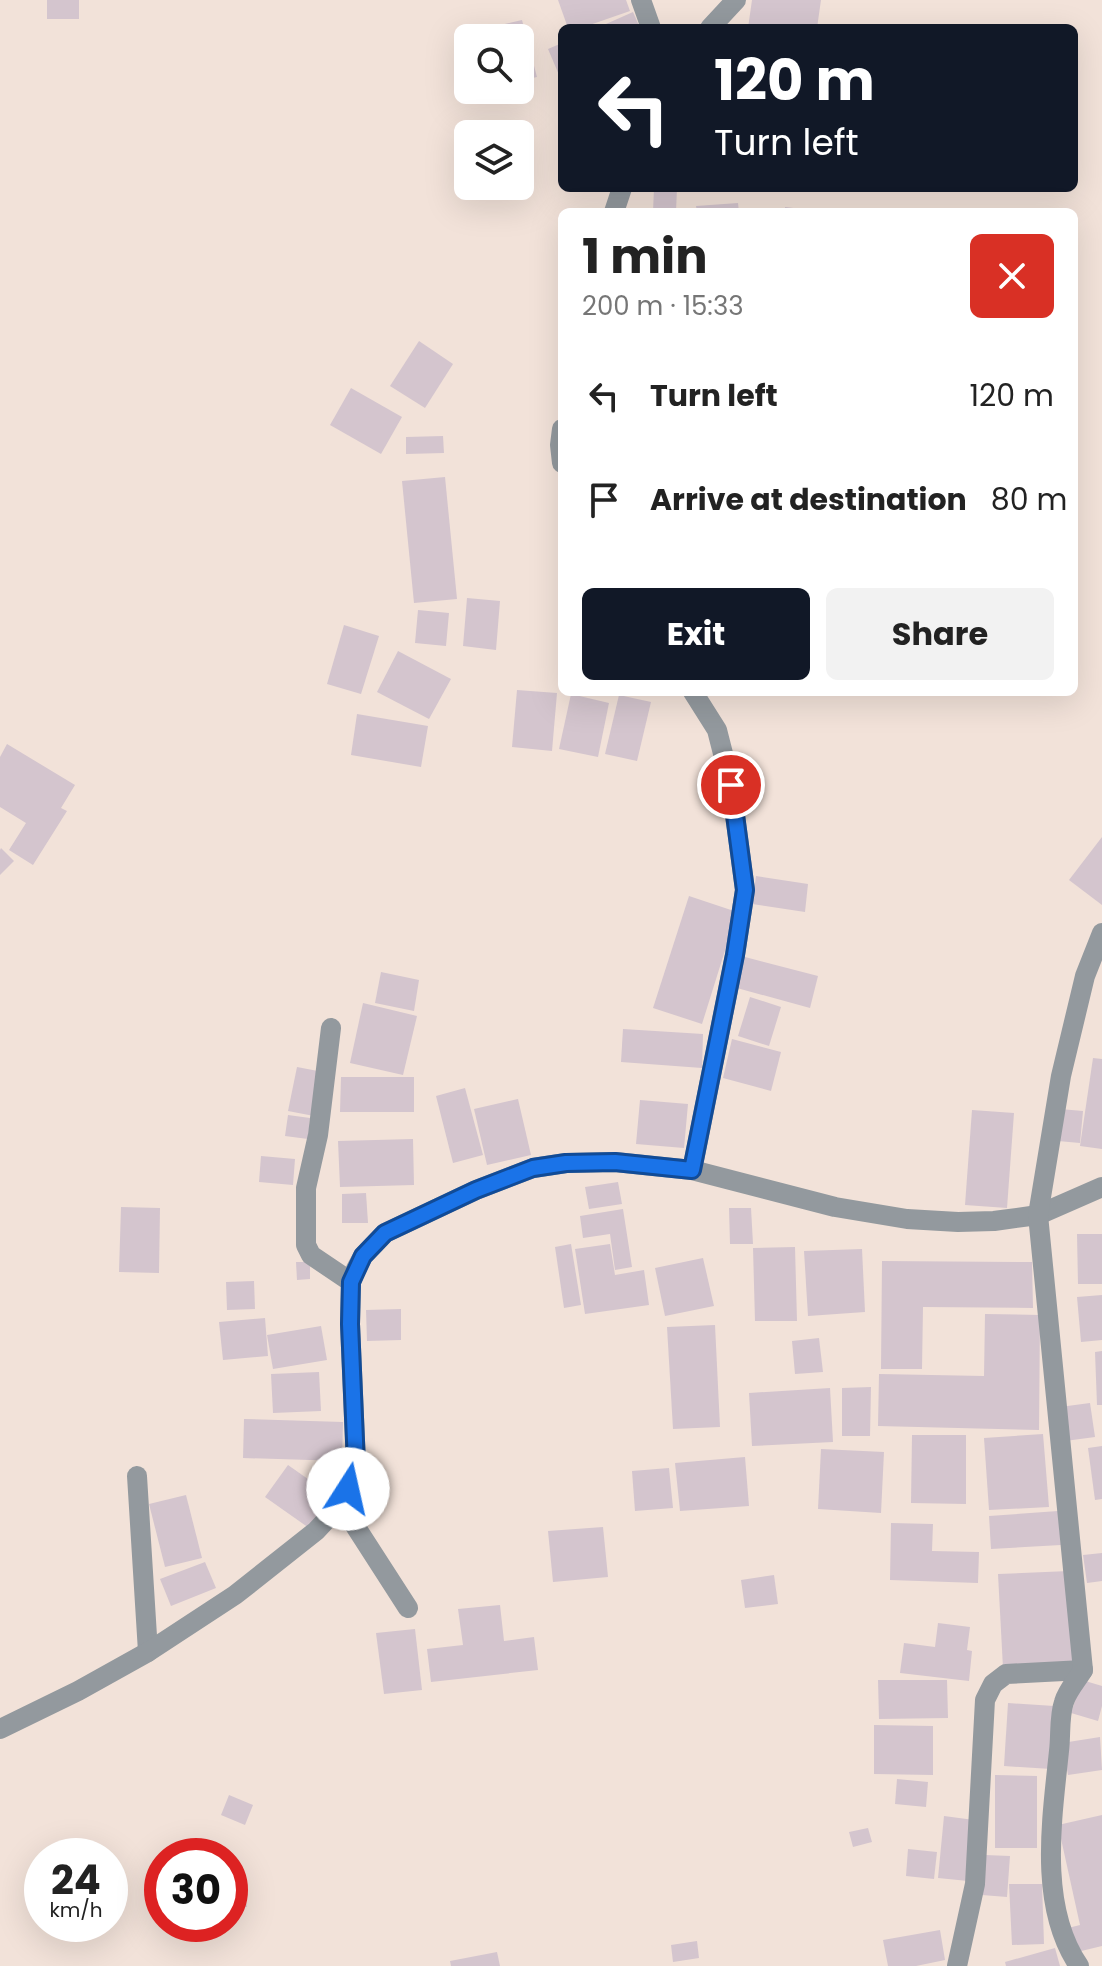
<!DOCTYPE html>
<meta charset="utf-8">
<style>
:root{--surface:#fff;--page:#f2f2f2;--text:#222;--muted:#767676;--accent:#111827}
body{margin:0;font-family:Poppins,sans-serif;background:var(--page);color:var(--text);height:100vh;display:flex;flex-direction:column;font-size:30px;white-space:nowrap}
*{box-sizing:border-box;margin:0}
p{font-size:26px;color:var(--muted)}
.icon{flex:none;width:44px;height:44px;fill:none;stroke:currentColor;stroke-width:2;stroke-linecap:round;stroke-linejoin:round}
.map{position:relative;flex:1;overflow:hidden}
.panel{position:absolute;left:558px;top:208px;width:520px;height:488px;display:flex;flex-direction:column;background:var(--surface);border-radius:12px;box-shadow:0 8px 32px #0002}
.panel>*{flex:none}
.banner{position:absolute;left:558px;top:24px;width:520px;height:168px;border-radius:12px;box-shadow:0 8px 32px #0002;background:#111827;color:#fff;overflow:hidden}
.tools{position:absolute;left:454px;top:24px;display:grid;gap:16px}
.tools a{display:grid;place-items:center;width:80px;height:80px;border-radius:12px;background:var(--surface);box-shadow:0 8px 32px #0002;font-size:40px}
.speed{position:absolute;left:24px;top:1838px;display:flex;gap:16px;font-size:40px;font-weight:700;text-align:center}
.speed>*{display:grid;place-content:center;width:104px;height:104px;border-radius:50%;background:var(--surface);box-shadow:0 8px 32px #0002;line-height:1}
.speed small{font-size:20px;font-weight:400}
.speed .limit{border:12px solid #d22;background:#fff;color:#111}
.pin{position:absolute;display:grid;place-items:center;width:68px;height:68px;color:#fff;margin:-34px;border:4px solid #fff;border-radius:50%;box-shadow:0 2px 8px #0007}
.me{position:absolute;width:88px;margin:-44px;rotate:10deg;stroke-linejoin:round;filter:drop-shadow(0 0 6px #0008)}
.turn{display:flex;align-items:center;gap:28px;height:168px;padding:0 24px;font-size:36px}
.turn .icon{width:104px;height:104px;stroke-width:2.5}
.turn b{display:block;font-size:56px;line-height:68px}
.round{display:grid;place-items:center;flex:none;width:84px;height:84px;border-radius:12px;background:var(--page)}
.overview{display:flex;align-items:center;justify-content:space-between;height:136px;padding:0 24px}
h1{font-size:48px;font-weight:700;line-height:60px}
.action{display:flex;gap:16px;margin-top:auto;padding:16px 24px}
.action a{flex:1;height:92px;border-radius:12px;background:var(--accent);color:#fff;font-size:32px;font-weight:700;line-height:92px;text-align:center}
.action a+a{background:var(--page);color:var(--text)}
ul{padding:0;list-style:none}
li{display:flex;align-items:center;gap:24px;height:104px;padding:0 24px}
li div{flex:1}
li b{display:block;font-size:30px}
li em{font-style:normal}
.map>svg:first-child{display:block}
</style>
<div class="map">
<svg width="1102" height="1966" viewBox="0 0 1102 1966">
<rect width="100%" height="100%" fill="#f2e2d9"/>
<g fill="#d4c5ce">
<rect x="47" y="0" width="32" height="19"/>
<polygon points="558,0 626,0 630,11 581,28 568,28"/>
<polygon points="752,0 821,0 817,28 748,28"/>
<polygon points="633,12 640,28 597,28"/>
<polygon points="522,20 537,77 520,81 520,38 473,38 471,32"/>
<polygon points="562,43 562,82 548,49"/>
<polygon points="654,188 677,188 676,212 653,212"/>
<polygon points="738,203 739,212 697,212 696,206"/>
<polygon points="785,207 810,210 810,212 785,212"/>
<polygon points="419,341 453,364 425,408 390,386"/>
<polygon points="351,388 402,417 381,454 330,425"/>
<polygon points="443,436 444,453 406,454 406,437"/>
<polygon points="445,477 457,599 414,603 402,481"/>
<polygon points="467,598 500,601 496,650 463,646"/>
<polygon points="418,610 449,613 446,646 415,643"/>
<polygon points="344,625 379,636 361,694 327,684"/>
<polygon points="398,651 451,679 429,719 377,692"/>
<polygon points="517,690 557,693 552,751 512,747"/>
<polygon points="571,694 609,703 598,757 559,749"/>
<polygon points="619,695 651,702 637,761 605,754"/>
<polygon points="357,714 428,726 421,767 351,755"/>
<polygon points="7,744 75,785 61,808 67,811 33,865 9,850 26,823 0,807 0,757"/>
<polygon points="1102,837 1102,905 1069,880"/>
<polygon points="1,848 14,861 0,875 0,850"/>
<polygon points="756,876 808,884 805,912 752,904"/>
<polygon points="689,896 737,912 702,1024 653,1008"/>
<polygon points="745,957 818,976 810,1008 737,988"/>
<polygon points="381,972 419,980 414,1011 375,1003"/>
<polygon points="750,997 781,1007 769,1046 738,1036"/>
<polygon points="363,1003 417,1016 403,1075 350,1063"/>
<polygon points="623,1029 703,1034 702,1068 621,1062"/>
<polygon points="732,1039 781,1052 771,1091 723,1078"/>
<polygon points="1093,1058 1102,1059 1102,1149 1080,1146"/>
<polygon points="297,1067 323,1072 314,1116 288,1111"/>
<polygon points="341,1077 414,1077 414,1112 340,1112"/>
<polygon points="465,1088 483,1155 453,1163 436,1096"/>
<polygon points="518,1099 531,1155 487,1165 474,1109"/>
<polygon points="640,1100 688,1104 684,1148 636,1144"/>
<polygon points="1060,1109 1083,1111 1080,1143 1058,1141"/>
<polygon points="972,1110 1014,1113 1007,1208 965,1205"/>
<polygon points="288,1115 310,1118 308,1139 285,1136"/>
<polygon points="413,1139 414,1185 340,1187 338,1141"/>
<polygon points="261,1156 295,1159 293,1185 259,1182"/>
<polygon points="618,1182 622,1204 589,1209 585,1187"/>
<polygon points="366,1193 368,1223 342,1223 342,1194"/>
<polygon points="121,1207 160,1208 159,1273 119,1272"/>
<polygon points="729,1208 751,1208 753,1244 730,1244"/>
<polygon points="623,1209 632,1267 615,1270 610,1234 583,1238 580,1216"/>
<polygon points="1077,1234 1102,1234 1102,1284 1078,1284"/>
<polygon points="571,1244 581,1305 564,1308 555,1247"/>
<polygon points="610,1244 615,1275 644,1270 649,1305 585,1314 575,1249"/>
<polygon points="795,1247 797,1321 755,1321 753,1248"/>
<polygon points="862,1249 865,1312 808,1316 804,1251"/>
<polygon points="703,1258 714,1306 665,1316 655,1268"/>
<polygon points="882,1261 1032,1262 1033,1308 923,1307 922,1369 881,1369"/>
<polygon points="296,1262 310,1262 310,1279 297,1280"/>
<polygon points="254,1281 255,1309 227,1310 226,1282"/>
<polygon points="1102,1295 1102,1340 1081,1342 1077,1297"/>
<polygon points="401,1309 401,1340 367,1341 366,1310"/>
<polygon points="985,1314 1040,1315 1039,1430 878,1426 879,1374 984,1376"/>
<polygon points="265,1318 268,1356 223,1360 219,1322"/>
<polygon points="715,1325 720,1427 673,1429 667,1327"/>
<polygon points="321,1326 327,1360 273,1369 267,1335"/>
<polygon points="819,1338 823,1372 795,1374 792,1341"/>
<polygon points="1102,1351 1102,1405 1097,1405 1095,1352"/>
<polygon points="319,1372 321,1411 273,1413 271,1374"/>
<polygon points="871,1387 870,1436 842,1436 842,1388"/>
<polygon points="830,1388 833,1442 752,1446 749,1393"/>
<polygon points="1090,1403 1095,1437 1065,1441 1060,1407"/>
<polygon points="244,1419 343,1422 342,1461 243,1458"/>
<polygon points="1043,1434 1049,1507 989,1510 984,1438"/>
<polygon points="912,1435 966,1435 966,1504 911,1503"/>
<polygon points="1102,1446 1102,1499 1095,1500 1088,1448"/>
<polygon points="821,1449 884,1452 881,1513 818,1509"/>
<polygon points="745,1457 749,1506 680,1511 675,1463"/>
<polygon points="288,1465 332,1496 309,1528 265,1497"/>
<polygon points="669,1468 673,1508 635,1511 632,1471"/>
<polygon points="186,1495 202,1558 165,1567 149,1504"/>
<polygon points="1058,1511 1061,1545 991,1549 989,1516"/>
<polygon points="891,1523 933,1524 932,1551 979,1552 978,1583 890,1580"/>
<polygon points="603,1527 608,1577 553,1582 548,1531"/>
<polygon points="1102,1553 1102,1581 1087,1583 1083,1555"/>
<polygon points="205,1562 216,1588 171,1606 160,1579"/>
<polygon points="1069,1571 1074,1665 1003,1668 998,1574"/>
<polygon points="774,1575 778,1604 745,1608 741,1580"/>
<polygon points="500,1605 504,1641 534,1637 538,1670 431,1682 427,1649 463,1645 458,1609"/>
<polygon points="938,1623 970,1627 967,1650 972,1651 969,1681 900,1673 904,1643 935,1647"/>
<polygon points="415,1629 422,1690 384,1694 376,1633"/>
<polygon points="878,1680 947,1680 948,1718 879,1719"/>
<polygon points="1082,1680 1102,1686 1102,1706 1098,1721 1071,1713"/>
<polygon points="1008,1703 1054,1706 1051,1769 1004,1766"/>
<polygon points="874,1725 933,1726 933,1775 874,1774"/>
<polygon points="1100,1737 1102,1770 1068,1775 1062,1743"/>
<polygon points="995,1775 1037,1776 1037,1848 995,1848"/>
<polygon points="897,1779 928,1782 926,1807 895,1804"/>
<polygon points="229,1795 253,1805 245,1825 221,1815"/>
<polygon points="1102,1815 1102,1946 1073,1953 1068,1928 1080,1925 1058,1825"/>
<polygon points="944,1816 974,1820 968,1881 938,1878"/>
<polygon points="868,1828 872,1842 853,1847 849,1832"/>
<polygon points="908,1849 937,1852 934,1879 906,1876"/>
<polygon points="985,1855 1010,1856 1007,1897 982,1895"/>
<polygon points="241,1868 247,1907 230,1908 230,1869"/>
<polygon points="1009,1884 1042,1884 1044,1944 1012,1945"/>
<polygon points="940,1930 945,1960 916,1966 888,1966 883,1940"/>
<polygon points="697,1941 699,1958 673,1962 671,1945"/>
<polygon points="1055,1948 1060,1966 1006,1966 1005,1962"/>
<polygon points="497,1952 500,1966 451,1966 450,1961"/>
</g>
<g fill="none" stroke-linecap="round" stroke-linejoin="round">
<g stroke="#93999e" stroke-width="20">
<polyline points="641,0 651,28"/>
<polyline points="710,28 736,0"/>
<polyline points="614,212 622,188"/>
<polyline points="562,429 560,445 562,463"/>
<polyline points="331,1028 318,1135 306,1188 306,1245 311,1255 351,1282"/>
<polyline points="692,1170 735,955 745,890 731,785 717,730 693,692"/>
<polyline points="137,1476 148,1652"/>
<polyline points="341,1504 408,1608"/>
<polyline points="0,1729 78,1691 148,1652 235,1595 316,1531 341,1504 348,1489 356,1464 350,1324 351,1282 356,1269 363,1256 385,1233 476,1190 533,1168 566,1163 615,1162 692,1170 835,1207 907,1219 958,1222 994,1221 1038,1215 1102,1187"/>
<polyline points="957,1966 975,1884 985,1700 993,1684 1006,1674 1083,1670"/>
<path d="M1079,1966C1038,1906 1052,1819 1059,1751C1061,1735 1059,1716 1064,1702C1067,1691 1077,1680 1083,1670L1038,1215L1061,1076L1085,976L1102,933"/>
</g>
</g>
<g fill="none" stroke-linecap="round" stroke-linejoin="round">
<defs>
<polyline id="route" points="348,1489 356,1464 350,1324 351,1282 363,1256 385,1233 476,1190 533,1168 566,1163 615,1162 692,1170 735,955 745,890 731,785"/>
</defs>
<use href="#route" stroke="#114b97" stroke-width="20"/>
<use href="#route" stroke="#1a73e8" stroke-width="14"/>
</g>
</svg>
<div class="tools">
<a><svg class="icon" aria-label="search" viewBox="0 0 24 24"><circle cx="10" cy="10" r="6"/><path d="M15 15l6 6"/></svg></a>
<a><svg class="icon" aria-label="layers" viewBox="0 0 24 24"><path d="M12 4l9 5-9 5-9-5zM3 14l9 5 9-5"/></svg></a>
</div>
<div class="speed"><div>24<small>km/h</small></div><div class="limit">30</div></div>
<div class="pin" style="left:731px;top:785px;background:#d93025"><svg class="icon" aria-label="arrive" viewBox="0 0 24 24"><path d="M6 21V4h12l-3 4 3 4H6"/></svg></div>
<svg class="me" style="left:348px;top:1489px" viewBox="-20 -20 40 40"><circle r="19" fill="#fff"/><path d="M0-13L10 11 0 6-10 11z" fill="#1a73e8"/></svg>
<div class="banner">
<div class="turn"><svg class="icon" aria-label="left" viewBox="0 0 24 24"><path d="M17 20v-9H6M10 6l-5 5 5 5"/></svg><div><b>120 m</b>Turn left</div></div>
</div>
<section class="panel">
<div class="overview"><div><h1>1 min</h1><p>200 m · 15:33</p></div><a class="round" style="background:#d93025;color:#fff"><svg class="icon" aria-label="close" viewBox="0 0 24 24"><path d="M6 6l12 12M18 6L6 18"/></svg></a></div>
<ul>
<li><svg class="icon" aria-label="left" viewBox="0 0 24 24"><path d="M17 20v-9H6M10 6l-5 5 5 5"/></svg><div><b>Turn left</b></div><em>120 m</em></li>
<li><svg class="icon" aria-label="arrive" viewBox="0 0 24 24"><path d="M6 21V4h12l-3 4 3 4H6"/></svg><div><b>Arrive at destination</b></div><em>80 m</em></li>
</ul>
<div class="action"><a>Exit</a><a>Share</a></div>
</section>
</div>
